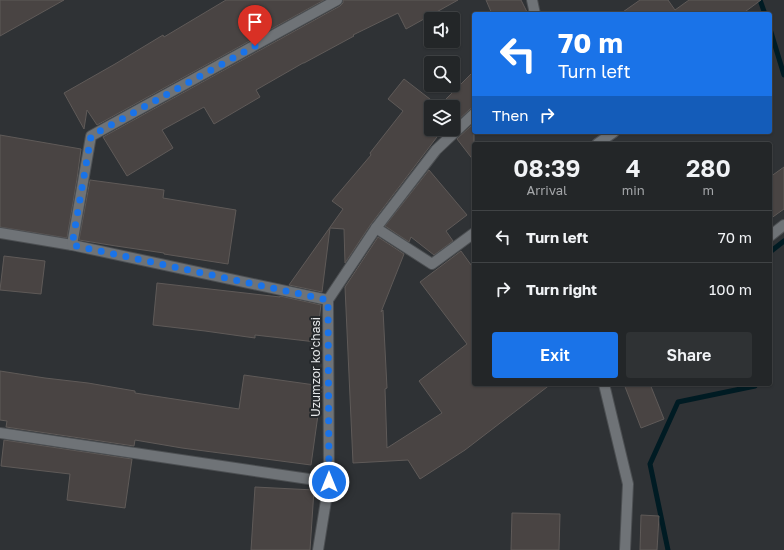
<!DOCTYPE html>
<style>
:root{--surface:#232628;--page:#2f3234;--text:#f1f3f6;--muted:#a3a5a8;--line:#404345;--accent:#1a73e8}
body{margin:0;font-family:"Golos Text",sans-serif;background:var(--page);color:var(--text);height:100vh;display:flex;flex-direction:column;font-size:15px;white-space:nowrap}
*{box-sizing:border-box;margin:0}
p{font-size:13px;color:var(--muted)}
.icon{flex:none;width:22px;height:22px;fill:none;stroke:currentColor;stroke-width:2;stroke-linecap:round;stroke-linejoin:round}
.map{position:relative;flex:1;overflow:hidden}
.panel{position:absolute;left:472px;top:142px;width:300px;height:244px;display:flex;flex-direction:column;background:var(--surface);border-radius:4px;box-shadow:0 1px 3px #0004,0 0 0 1px var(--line)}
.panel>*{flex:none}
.top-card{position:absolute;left:472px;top:12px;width:300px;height:122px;border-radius:4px;box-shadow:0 1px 3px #0004,0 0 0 1px var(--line);background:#1a73e8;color:#fff;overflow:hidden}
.fabs{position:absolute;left:424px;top:12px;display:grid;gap:8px}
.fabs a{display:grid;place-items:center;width:36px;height:36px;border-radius:4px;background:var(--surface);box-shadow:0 1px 3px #0004,0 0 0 1px var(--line);font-size:20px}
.pin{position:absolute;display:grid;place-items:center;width:34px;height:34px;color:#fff;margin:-41px -17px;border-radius:50% 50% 50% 0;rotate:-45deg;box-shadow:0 0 4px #0007}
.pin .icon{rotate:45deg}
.me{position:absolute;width:44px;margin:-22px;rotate:0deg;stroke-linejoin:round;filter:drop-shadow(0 0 3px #0008)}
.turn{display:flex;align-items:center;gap:14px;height:84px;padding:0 20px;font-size:18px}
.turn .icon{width:52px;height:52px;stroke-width:2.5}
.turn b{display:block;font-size:28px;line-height:34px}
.then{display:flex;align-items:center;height:38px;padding:0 20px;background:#0003;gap:8px;font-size:15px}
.eta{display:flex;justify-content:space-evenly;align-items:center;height:68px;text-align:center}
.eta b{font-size:24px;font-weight:600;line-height:28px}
.action{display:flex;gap:8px;margin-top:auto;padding:8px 20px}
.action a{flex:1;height:46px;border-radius:4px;background:var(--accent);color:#fff;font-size:16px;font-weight:600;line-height:46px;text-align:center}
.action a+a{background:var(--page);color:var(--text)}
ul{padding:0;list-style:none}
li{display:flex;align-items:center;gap:12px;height:52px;padding:0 20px;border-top:1px solid var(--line)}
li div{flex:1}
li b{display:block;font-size:15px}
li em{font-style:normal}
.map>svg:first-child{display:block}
</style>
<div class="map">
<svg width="784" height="550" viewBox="0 0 784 550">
<rect width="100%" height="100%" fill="#2f3235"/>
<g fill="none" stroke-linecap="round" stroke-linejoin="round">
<g stroke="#001b23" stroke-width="5">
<polyline points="760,0 765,14"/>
<polyline points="770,29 784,75"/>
<polyline points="770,252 784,241"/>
<polyline points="668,550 650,464 678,402 755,386 755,384"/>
</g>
</g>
<g fill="#494443" stroke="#5f5a58">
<polygon points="0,0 64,0 0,36"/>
<polygon points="226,0 324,0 97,125 87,110 84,129 64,93 115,64 163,35 164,37"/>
<polygon points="343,0 458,0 406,29 398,13 353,35 354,36 304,63 303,63 256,90 260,97 214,124 204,107 162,130 173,148 127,176 103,137 340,6 343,3"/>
<polygon points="486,0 521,0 528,14 492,14"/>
<polygon points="640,0 668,0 675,10 689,0 761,0 742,14 620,14"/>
<polygon points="474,71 474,108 470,109 453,125 453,107 431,107 431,129 443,129 371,224 345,263 344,229 330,228 322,292 289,285 343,209 332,201 371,155 370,153 403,111 388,99 404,79 439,106"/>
<polygon points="474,123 474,161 457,139"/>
<polygon points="0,135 81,149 77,179 67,238 0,227"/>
<polygon points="784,167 784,209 770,219 770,177"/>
<polygon points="429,170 467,215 446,231 453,241 434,255 411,237 409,242 385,226"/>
<polygon points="90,180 164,190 163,198 236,210 228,264 164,254 164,253 116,246 79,240"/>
<polygon points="378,237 404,254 381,312 383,310 387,388 385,389 387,448 442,413 419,381 467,344 420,282 461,251 474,269 474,384 551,384 465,450 420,479 408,460 353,463 345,287"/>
<polygon points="4,256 45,261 41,294 0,290"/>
<polygon points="157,283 280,297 280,296 321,305 316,342 255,335 255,338 205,331 153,325"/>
<polygon points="0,371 45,378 88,383 135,391 135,393 239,409 244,375 322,386 311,465 182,448 135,440 134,446 6,427 7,421 0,420"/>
<polygon points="624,384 650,384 664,419 641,428"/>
<polygon points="4,440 132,459 125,508 67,500 70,474 1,466"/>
<polygon points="255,487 314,490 310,550 251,550"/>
<polygon points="512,513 560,514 559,550 511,550"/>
<polygon points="641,515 659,516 657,550 640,550"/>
</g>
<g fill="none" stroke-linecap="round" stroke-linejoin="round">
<defs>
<g id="street">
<polyline points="532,0 535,14"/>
<polyline points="597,144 614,132"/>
<polyline points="376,228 432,264 474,233"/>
<polyline points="0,233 72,245 328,300"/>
<polyline points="770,236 784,225"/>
<polyline points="72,245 91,136 337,0"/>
<polyline points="604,384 628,484 625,550"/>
<polyline points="0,433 329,482"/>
<polyline points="318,550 329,482 328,300 376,228 436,150 474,114"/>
</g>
</defs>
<use href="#street" stroke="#4c4f52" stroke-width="12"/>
<use href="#street" stroke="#6f7377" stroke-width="10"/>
</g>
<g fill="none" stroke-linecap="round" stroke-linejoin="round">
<polyline stroke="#1a73e8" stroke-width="7" stroke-dasharray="0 12.6" points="255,46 91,136 72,245 328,300 329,482"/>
</g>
<g text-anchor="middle" stroke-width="4" stroke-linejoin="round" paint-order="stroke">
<g font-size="12" fill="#e4e6e8" stroke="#25282b">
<text transform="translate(316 367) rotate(-90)" y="4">Uzumzor ko'chasi</text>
</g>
</g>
</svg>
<div class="fabs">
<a><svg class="icon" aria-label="sound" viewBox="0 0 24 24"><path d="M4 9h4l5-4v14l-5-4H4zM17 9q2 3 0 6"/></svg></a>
<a><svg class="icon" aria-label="search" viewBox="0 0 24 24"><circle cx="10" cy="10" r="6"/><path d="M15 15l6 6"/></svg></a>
<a><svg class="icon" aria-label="layers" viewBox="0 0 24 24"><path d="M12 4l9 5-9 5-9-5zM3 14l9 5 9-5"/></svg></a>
</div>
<div class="pin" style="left:255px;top:46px;background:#d93025"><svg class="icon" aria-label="arrive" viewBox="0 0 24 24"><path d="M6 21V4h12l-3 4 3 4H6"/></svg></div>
<svg class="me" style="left:329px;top:482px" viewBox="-20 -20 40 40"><circle r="17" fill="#1a73e8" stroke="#fff" stroke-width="3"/><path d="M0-11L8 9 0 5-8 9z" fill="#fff"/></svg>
<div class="top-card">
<div class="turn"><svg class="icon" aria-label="left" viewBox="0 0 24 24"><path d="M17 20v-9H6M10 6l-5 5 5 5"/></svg><div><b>70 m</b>Turn left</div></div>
<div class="then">Then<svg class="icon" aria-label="right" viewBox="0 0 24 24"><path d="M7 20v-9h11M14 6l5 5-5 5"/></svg></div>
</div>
<section class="panel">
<div class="eta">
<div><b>08:39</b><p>Arrival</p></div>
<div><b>4</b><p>min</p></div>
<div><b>280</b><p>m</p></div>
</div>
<ul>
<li><svg class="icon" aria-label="left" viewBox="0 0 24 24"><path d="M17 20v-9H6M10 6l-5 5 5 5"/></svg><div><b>Turn left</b></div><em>70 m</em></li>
<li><svg class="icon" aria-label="right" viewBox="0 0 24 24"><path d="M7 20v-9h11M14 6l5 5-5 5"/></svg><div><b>Turn right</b></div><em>100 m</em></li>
</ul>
<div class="action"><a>Exit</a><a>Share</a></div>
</section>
</div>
